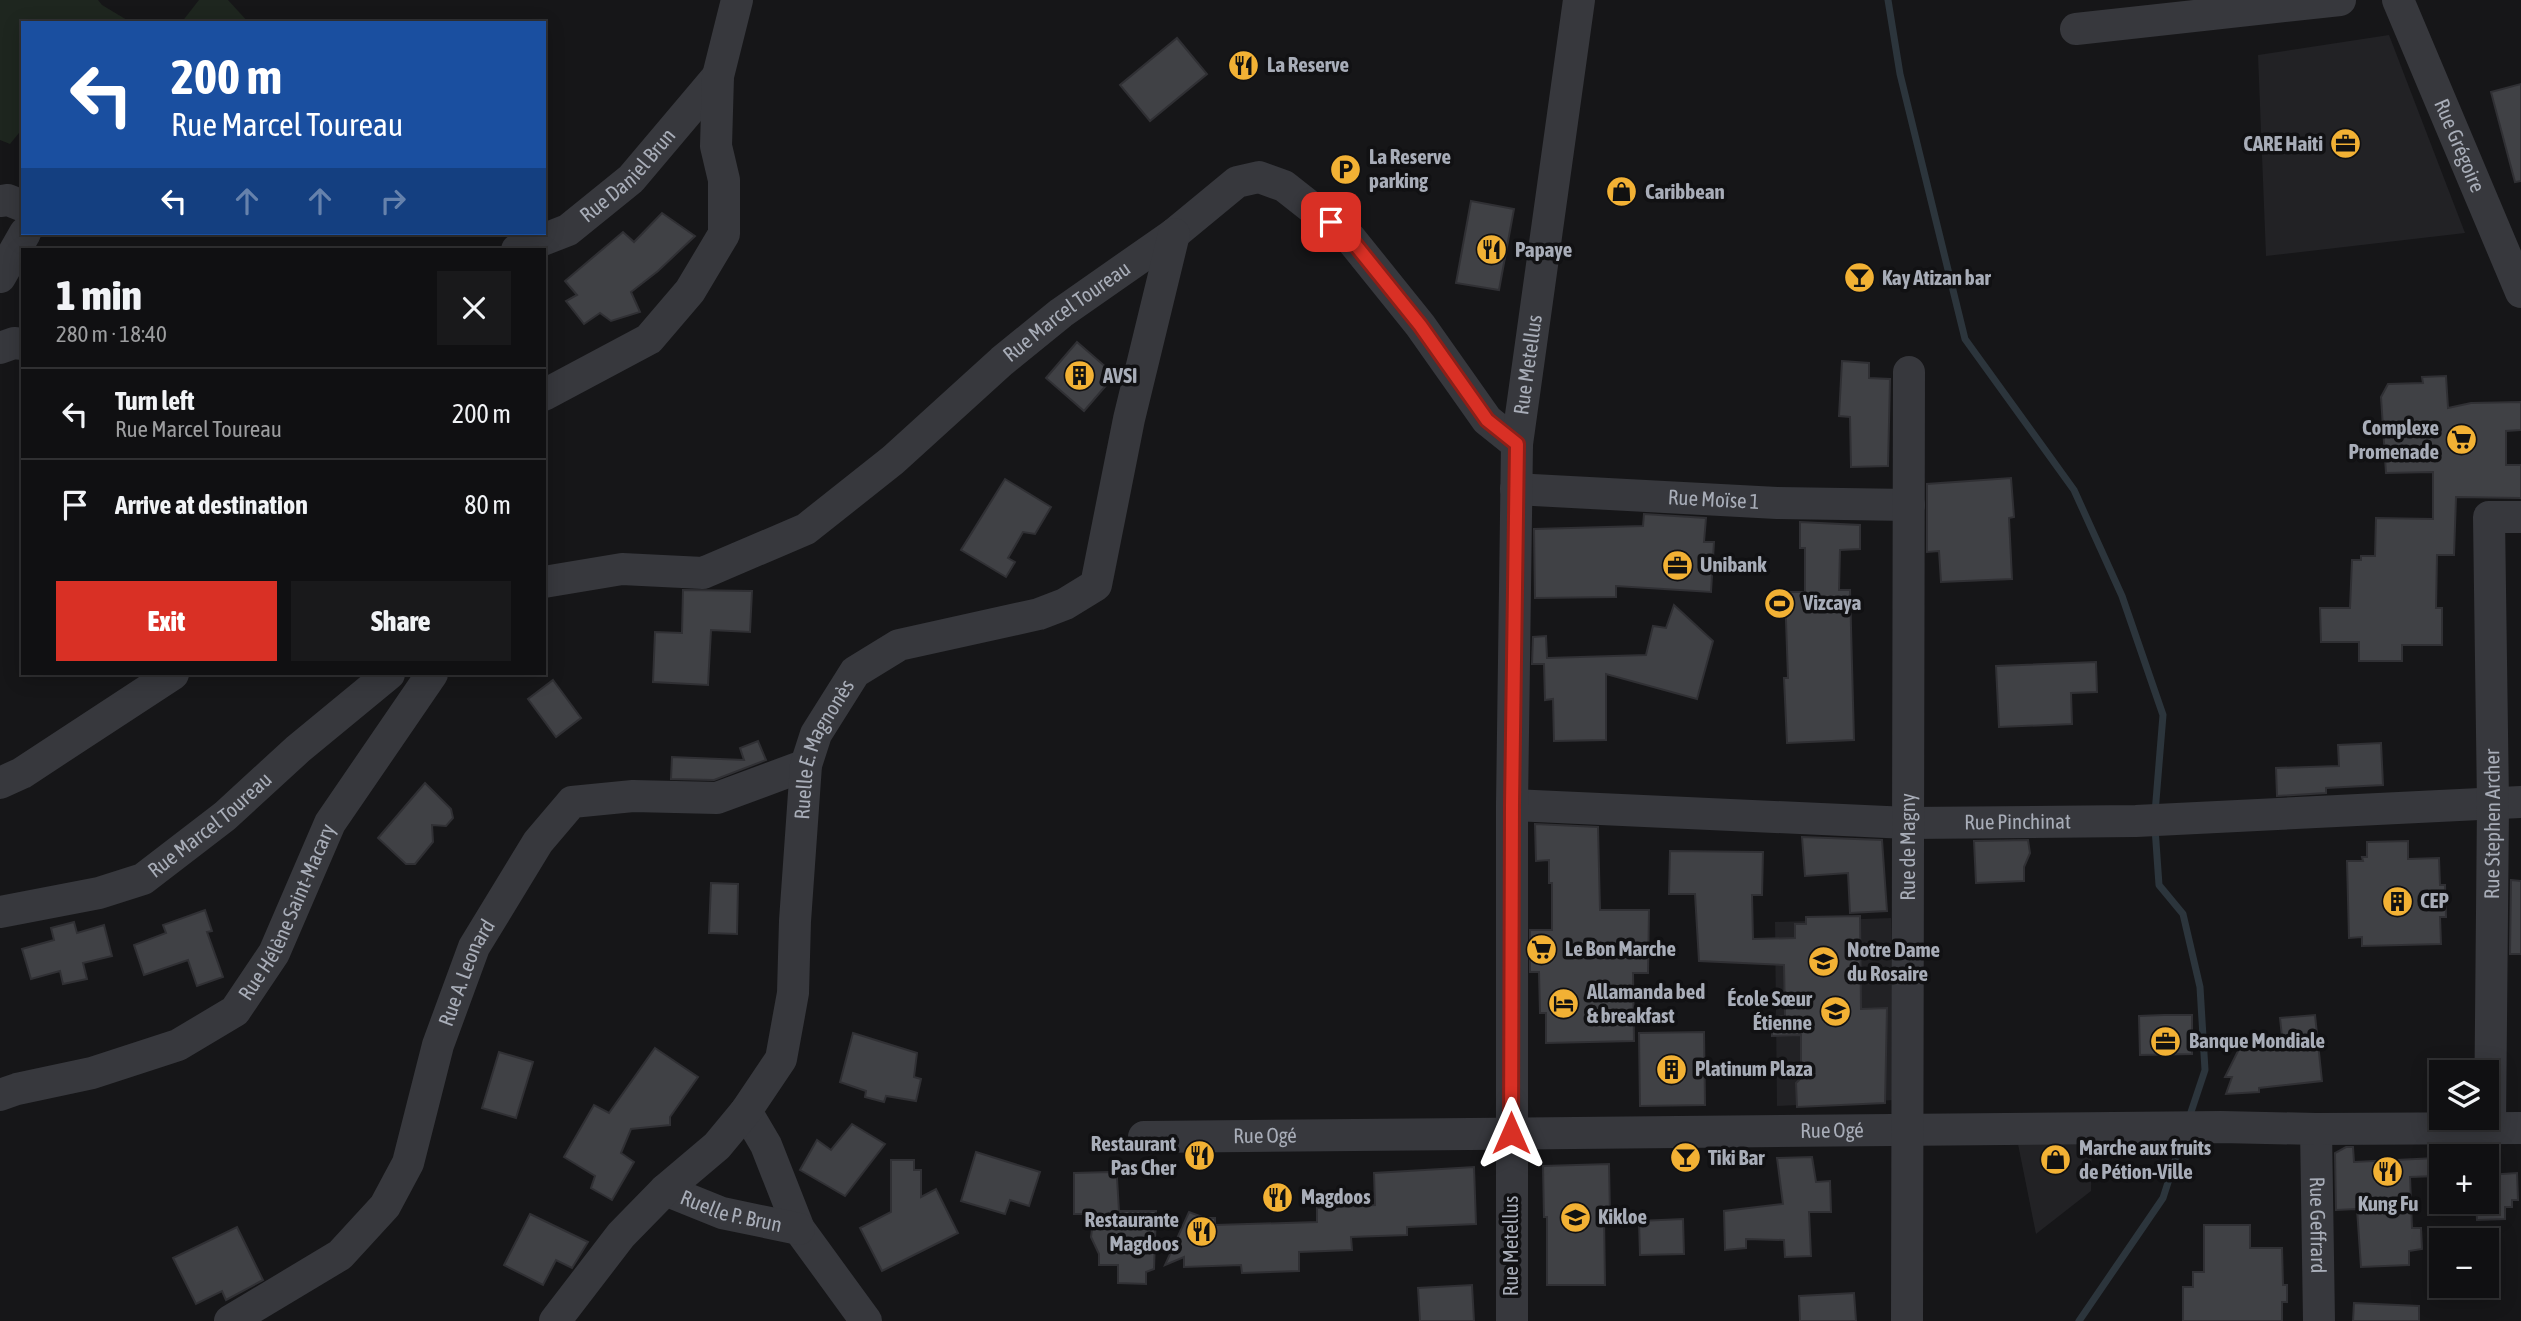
<!DOCTYPE html>
<meta charset="utf-8">
<style>
:root{--surface:#101012;--page:#19191b;--text:#f1f3f6;--muted:#9c9d9f;--line:#303032;--accent:#d93025}
body{margin:0;font-family:"Asap Condensed",sans-serif;background:var(--page);color:var(--text);height:100vh;display:flex;flex-direction:column;font-size:26px;white-space:nowrap}
*{box-sizing:border-box;margin:0}
p{font-size:23px;color:var(--muted)}
.icon{flex:none;width:38px;height:38px;fill:none;stroke:currentColor;stroke-width:2;stroke-linecap:round;stroke-linejoin:round}
.map{position:relative;flex:1;overflow:hidden}
.details{position:absolute;left:21px;top:248px;width:525px;height:427px;display:flex;flex-direction:column;background:var(--surface);border-radius:0px;box-shadow:0 4px 18px #0003,0 0 0 2px var(--line)}
.details>*{flex:none}
.banner{position:absolute;left:21px;top:21px;width:525px;height:214px;border-radius:0px;box-shadow:0 4px 18px #0003,0 0 0 2px var(--line);background:#1a4fa0;color:#fff;overflow:hidden}
.buttons{position:absolute;left:2429px;top:1060px;display:grid;gap:14px}
.buttons a{display:grid;place-items:center;width:70px;height:70px;border-radius:0px;background:var(--surface);box-shadow:0 4px 18px #0003,0 0 0 2px var(--line);font-size:35px}
.pin{position:absolute;display:grid;place-items:center;width:60px;height:60px;color:#fff;margin:-30px;border-radius:14px;box-shadow:0 4px 10px #0006}
.me{position:absolute;width:77px;margin:-38px;rotate:0deg;stroke-linejoin:round;filter:drop-shadow(0 0 5px #0008)}
.turn{display:flex;align-items:center;gap:24px;height:147px;padding:0 35px;font-size:32px}
.turn .icon{width:91px;height:91px;stroke-width:2.5}
.turn b{display:block;font-size:49px;line-height:60px}
.lanes{display:flex;align-items:center;height:66px;padding:0 35px;background:#0003;justify-content:center;gap:35px;direction:ltr}
.lanes .off{opacity:.35}
.round{display:grid;place-items:center;flex:none;width:74px;height:74px;border-radius:0px;background:var(--page)}
.summary{display:flex;align-items:center;justify-content:space-between;height:119px;padding:0 35px}
h1{font-size:42px;font-weight:800;line-height:52px}
.cta{display:flex;gap:14px;margin-top:auto;padding:14px 35px}
.cta a{flex:1;height:80px;border-radius:0px;background:var(--accent);color:#fff;font-size:28px;font-weight:800;line-height:80px;text-align:center}
.cta a+a{background:var(--page);color:var(--text)}
ul{padding:0;list-style:none}
li{display:flex;align-items:center;gap:21px;height:91px;padding:0 35px;border-top:2px solid var(--line)}
li div{flex:1}
li b{display:block;font-size:26px}
li em{font-style:normal}
.map>svg:first-child{display:block}
</style>
<div class="map">
<svg width="2521" height="1321" viewBox="0 0 2521 1321">
<rect width="100%" height="100%" fill="#161618"/>
<g fill="#222225">
<polygon points="2389,35 2465,233 2266,256 2258,55"/>
<polygon points="1891,918 1895,1100 1777,1106 1775,922"/>
<polygon points="2092,1128 2091,1191 2036,1234 2015,1129"/>
</g>
<g fill="#1e261f">
<polygon points="0,0 98,0 102,5 132,23 23,23 23,128 10,144 0,140"/>
<polygon points="199,0 228,0 249,23 181,23"/>
</g>
<g fill="none" stroke-linecap="round" stroke-linejoin="round">
<g stroke="#2c353c" stroke-width="7">
<polyline points="1888,0 1900,74 1965,339 2074,490 2122,596 2163,715 2155,813"/>
<polyline points="2155,828 2159,885 2183,914 2200,987 2205,1070 2189,1118"/>
<polyline points="2079,1321 2163,1198 2183,1136"/>
</g>
</g>
<g fill="#404145" stroke="#303034" stroke-width="2">
<polygon points="1177,38 1207,74 1150,121 1120,85"/>
<polygon points="2521,84 2521,181 2515,182 2491,92"/>
<polygon points="1471,201 1514,209 1499,290 1456,283"/>
<polygon points="662,213 695,236 658,271 631,292 640,312 611,321 600,313 584,324 566,301 577,295 565,281 623,232 634,242"/>
<polygon points="1077,342 1115,375 1084,411 1046,378"/>
<polygon points="1842,361 1869,363 1869,378 1890,379 1888,466 1851,467 1850,417 1839,416"/>
<polygon points="2446,376 2448,408 2471,403 2521,402 2521,430 2506,431 2506,465 2521,465 2521,498 2456,497 2454,555 2437,555 2436,608 2442,608 2442,645 2402,645 2402,661 2359,661 2359,642 2321,642 2320,608 2350,608 2352,560 2361,560 2361,556 2375,556 2376,518 2433,519 2433,472 2386,473 2381,397 2388,384 2423,383 2422,377"/>
<polygon points="2011,478 2014,517 2009,518 2012,579 1941,582 1939,551 1927,552 1927,484"/>
<polygon points="1005,479 1051,507 1035,534 1023,532 1008,558 1015,562 1006,577 961,550"/>
<polygon points="1644,514 1706,518 1704,542 1714,542 1711,592 1616,586 1616,597 1535,598 1534,529 1643,526"/>
<polygon points="1800,522 1860,525 1860,549 1840,550 1839,590 1850,590 1854,740 1787,743 1784,678 1788,678 1785,592 1805,592 1805,548 1800,548"/>
<polygon points="683,590 752,591 750,632 711,630 708,685 653,682 655,632 682,633"/>
<polygon points="1674,605 1713,641 1697,699 1606,674 1606,740 1554,741 1553,699 1545,700 1544,664 1532,664 1533,637 1546,636 1547,658 1646,655 1653,626 1666,628"/>
<polygon points="2096,662 2097,692 2071,693 2072,724 1999,727 1996,666"/>
<polygon points="553,680 581,718 556,737 528,699"/>
<polygon points="758,741 766,760 714,780 671,779 672,757 744,760 740,748"/>
<polygon points="2381,743 2383,785 2326,788 2326,793 2277,796 2276,768 2339,766 2338,745"/>
<polygon points="425,783 451,809 453,818 446,826 432,825 433,842 415,864 406,864 378,838"/>
<polygon points="1535,824 1598,827 1600,910 1649,910 1648,973 1633,973 1634,1041 1546,1043 1546,1013 1540,1013 1539,972 1530,972 1530,930 1552,930 1552,883 1549,883 1549,860 1536,861"/>
<polygon points="1802,837 1882,840 1887,911 1850,913 1848,873 1805,876"/>
<polygon points="2028,840 2030,853 2024,867 2024,881 1976,883 1974,841"/>
<polygon points="2408,841 2408,859 2439,858 2440,885 2445,885 2446,917 2440,917 2441,944 2362,946 2362,937 2349,938 2347,861 2363,861 2362,857 2367,857 2367,842"/>
<polygon points="1670,851 1763,852 1762,895 1752,895 1753,939 1795,938 1795,924 1806,924 1806,917 1860,916 1861,1009 1887,1008 1885,1103 1797,1107 1796,1083 1801,1078 1801,1035 1772,1036 1772,1017 1785,1016 1784,965 1699,961 1695,894 1669,894"/>
<polygon points="2511,880 2521,881 2521,954 2510,954"/>
<polygon points="711,883 738,884 737,934 709,933"/>
<polygon points="205,910 212,931 207,932 223,977 197,986 188,960 144,975 134,945 166,933 163,925"/>
<polygon points="74,922 77,933 104,925 112,956 83,963 87,979 63,984 60,971 31,979 22,949 54,940 51,928"/>
<polygon points="2164,1015 2192,1015 2192,1054 2140,1055 2139,1016"/>
<polygon points="2315,1015 2322,1081 2259,1088 2259,1092 2226,1094 2232,1077 2225,1077 2239,1049 2283,1046 2280,1018"/>
<polygon points="1704,1032 1705,1105 1640,1106 1639,1033"/>
<polygon points="853,1033 917,1053 914,1077 921,1079 916,1101 886,1096 884,1102 865,1097 866,1091 840,1082"/>
<polygon points="655,1048 698,1077 670,1117 670,1125 631,1129 621,1153 634,1162 612,1200 591,1188 595,1176 564,1157 594,1105 609,1113"/>
<polygon points="499,1052 533,1062 516,1118 482,1108"/>
<polygon points="852,1124 885,1144 845,1196 800,1170 817,1140 831,1150"/>
<polygon points="2346,1147 2353,1147 2354,1162 2436,1158 2437,1176 2410,1177 2412,1228 2421,1228 2422,1249 2409,1251 2409,1265 2361,1267 2357,1209 2336,1210 2335,1153"/>
<polygon points="976,1152 1040,1172 1029,1206 1010,1200 1005,1214 961,1201"/>
<polygon points="1812,1157 1816,1182 1830,1181 1831,1212 1809,1212 1811,1256 1785,1257 1784,1240 1746,1239 1746,1248 1725,1250 1724,1211 1783,1204 1777,1158"/>
<polygon points="891,1160 914,1160 914,1170 921,1170 921,1197 936,1189 958,1233 882,1271 860,1228 891,1212"/>
<polygon points="1609,1164 1610,1216 1604,1216 1605,1285 1547,1285 1547,1217 1544,1217 1543,1166"/>
<polygon points="1474,1167 1476,1224 1407,1227 1407,1235 1351,1237 1352,1250 1299,1252 1299,1271 1242,1273 1241,1265 1184,1267 1184,1257 1165,1265 1189,1212 1205,1218 1215,1218 1215,1225 1317,1222 1317,1208 1375,1205 1374,1173"/>
<polygon points="1110,1172 1117,1178 1119,1211 1156,1211 1154,1269 1146,1272 1146,1284 1118,1283 1118,1265 1099,1265 1099,1254 1091,1237 1094,1214 1074,1214 1074,1173"/>
<polygon points="2517,1173 2518,1200 2512,1200 2512,1207 2505,1207 2505,1219 2477,1220 2476,1202 2487,1202 2487,1175"/>
<polygon points="530,1214 588,1242 572,1268 556,1260 543,1285 504,1265"/>
<polygon points="1683,1219 1684,1254 1640,1255 1639,1221"/>
<polygon points="2204,1225 2250,1225 2250,1248 2282,1248 2283,1285 2287,1285 2287,1302 2282,1302 2282,1321 2183,1321 2183,1287 2193,1287 2193,1272 2204,1272"/>
<polygon points="237,1227 263,1280 226,1300 222,1291 196,1304 173,1258"/>
<polygon points="1472,1285 1474,1321 1420,1321 1418,1288"/>
<polygon points="1854,1293 1856,1321 1800,1321 1799,1296"/>
<polygon points="2354,1303 2419,1306 2419,1321 2353,1321"/>
</g>
<g fill="none" stroke-linecap="round" stroke-linejoin="round">
<g stroke="#37383d" stroke-width="32">
<path id="s1" d="M2398,0L2521,292"/>
<polyline points="2076,29 2340,0"/>
<polyline points="0,201 8,200 23,206"/>
<path id="s2" d="M517,250L568,230L631,179L718,76"/>
<polyline points="0,277 25,233"/>
<polyline points="0,348 14,343 23,344"/>
<polyline points="544,395 649,339 690,291 724,234 724,180 716,146 718,76 737,0"/>
<path id="s3" d="M1516,489L1777,503L1909,505"/>
<path id="s4" d="M544,582L622,569L703,573L806,529L893,460L1002,361L1061,313L1174,234L1237,182L1259,177L1284,186L1350,238L1420,325L1487,420L1517,444"/>
<polyline points="0,783 22,773 173,674"/>
<path id="s5" d="M1512,805L1908,823L2136,821L2521,802"/>
<path id="s6" d="M0,912L99,893L143,879L225,816L298,749L389,674"/>
<path id="s7" d="M0,1095L17,1089L92,1073L178,1045L235,1011L274,953L330,823L432,674"/>
<polyline points="746,1111 766,1145 799,1229 866,1321"/>
<path id="s8" d="M2490,1128L2493,804L2489,517H2521"/>
<path id="s9" d="M2316,1129L2319,1321"/>
<path id="s10" d="M1144,1137L2221,1127L2316,1129L2521,1128"/>
<path id="s11" d="M665,1190L722,1213L799,1229"/>
<path id="s12" d="M230,1321L340,1255L385,1206L408,1163L438,1045L474,947L538,842L572,802L633,796L717,798L806,765"/>
<path id="s13" d="M555,1321L621,1235L665,1190L717,1146L746,1111L781,1059L793,993L795,921L806,765L816,734L855,672L899,645L1039,614L1065,604L1096,585L1129,419L1174,234"/>
<path id="s14" d="M1512,1321V805L1517,444L1579,0"/>
<path id="s15" d="M1907,1321L1909,372"/>
</g>
</g>
<g fill="none" stroke-linecap="round" stroke-linejoin="round">
<defs>
<polyline id="route" points="1331,222 1350,238 1420,325 1487,420 1517,444 1512,805 1511,1133"/>
</defs>
<use href="#route" stroke="#8d1f18" stroke-width="18"/>
<use href="#route" stroke="#d93025" stroke-width="12"/>
</g>
<defs>
<symbol id="restaurant-disc" viewBox="-11 -11 22 22"><circle r="9.5" fill="#f2b134" stroke="#111113"/><path d="M-5-6h1v4h1v-4h1v4h1v-4h1v5L-1.5 .5V6h-2V.5L-5-1ZM5-6V6H3V1.5H1.5Q1.5-4 5-6Z" fill="#111"/></symbol>
<symbol id="office-disc" viewBox="-11 -11 22 22"><circle r="9.5" fill="#f2b134" stroke="#111113"/><path d="M-6-3h4V-5.5h4V-3h4V5H-6ZM-1-4.5V-3h2v-1.5ZM-6 0V1H6V0Z" fill="#111"/></symbol>
<symbol id="parking-disc" viewBox="-11 -11 22 22"><circle r="9.5" fill="#f2b134" stroke="#111113"/><path d="M-3.5-5.5H1a3.5 3.5 0 0 1 0 7H-1V5.5H-3.5ZM-1-3.4V-.6H.8a1.4 1.4 0 0 0 0-2.8Z" fill="#111"/></symbol>
<symbol id="shop-disc" viewBox="-11 -11 22 22"><circle r="9.5" fill="#f2b134" stroke="#111113"/><path d="M-5-2.5h2.3a2.7 3.5 0 0 1 5.4 0H5L5.5 6h-11ZM-1.5-2.5h3a1.5 2.3 0 0 0-3 0Z" fill="#111"/></symbol>
<symbol id="bar-disc" viewBox="-11 -11 22 22"><circle r="9.5" fill="#f2b134" stroke="#111113"/><path d="M-6-5H6L.8 .8V4.5H3.5V6h-7V4.5H-.8V.8Z" fill="#111"/></symbol>
<symbol id="building-disc" viewBox="-11 -11 22 22"><circle r="9.5" fill="#f2b134" stroke="#111113"/><path d="M-4-6H4V6H1V3H-1V6H-4ZM-2.5-4.3h1.7v1.8h-1.7ZM.8-4.3h1.7v1.8H.8ZM-2.5-1h1.7V.8h-1.7ZM.8-1h1.7V.8H.8Z" fill="#111"/></symbol>
<symbol id="supermarket-disc" viewBox="-11 -11 22 22"><circle r="9.5" fill="#f2b134" stroke="#111113"/><path d="M-6-5.5h2.5l.6 2H6L4.5 2H-2.5L-4.4-4H-6ZM-1.5 3.2a1.3 1.3 0 1 0 .1 0ZM3 3.2a1.3 1.3 0 1 0 .1 0Z" fill="#111"/></symbol>
<symbol id="stadium-disc" viewBox="-11 -11 22 22"><circle r="9.5" fill="#f2b134" stroke="#111113"/><path d="M0-5a6.5 5 0 1 0 0 10a6.5 5 0 1 0 0-10ZM-3.5-1.8h7v3.6h-7Z" fill="#111"/></symbol>
<symbol id="university-disc" viewBox="-11 -11 22 22"><circle r="9.5" fill="#f2b134" stroke="#111113"/><path d="M0-5L7-2L0 1L-7-2ZM-4 1L0 2.5L4 1V4Q0 6-4 4Z" fill="#111"/></symbol>
<symbol id="hotel-disc" viewBox="-11 -11 22 22"><circle r="9.5" fill="#f2b134" stroke="#111113"/><path d="M-6-4.5h1.5V1H6V5H4.5V3h-9V5H-6ZM-4 0a1.8 1.8 0 1 1 3.6 0ZM.5 0V-2.5h3Q6-2.5 6 0Z" fill="#111"/></symbol>
<symbol id="school-disc" viewBox="-11 -11 22 22"><circle r="9.5" fill="#f2b134" stroke="#111113"/><path d="M0-5L7-2L0 1L-7-2ZM-4 1L0 2.5L4 1V4Q0 6-4 4Z" fill="#111"/></symbol>
</defs>
<g fill-rule="evenodd">
<use href="#restaurant-disc" x="1226" y="48" width="35" height="35"/>
<use href="#office-disc" x="2328" y="126" width="35" height="35"/>
<use href="#parking-disc" x="1328" y="152" width="35" height="35"/>
<use href="#shop-disc" x="1604" y="174" width="35" height="35"/>
<use href="#restaurant-disc" x="1474" y="232" width="35" height="35"/>
<use href="#bar-disc" x="1842" y="260" width="35" height="35"/>
<use href="#building-disc" x="1062" y="358" width="35" height="35"/>
<use href="#supermarket-disc" x="2444" y="422" width="35" height="35"/>
<use href="#office-disc" x="1660" y="548" width="35" height="35"/>
<use href="#stadium-disc" x="1762" y="586" width="35" height="35"/>
<use href="#building-disc" x="2380" y="884" width="35" height="35"/>
<use href="#supermarket-disc" x="1524" y="932" width="35" height="35"/>
<use href="#university-disc" x="1806" y="944" width="35" height="35"/>
<use href="#hotel-disc" x="1546" y="986" width="35" height="35"/>
<use href="#school-disc" x="1818" y="994" width="35" height="35"/>
<use href="#office-disc" x="2148" y="1024" width="35" height="35"/>
<use href="#building-disc" x="1654" y="1052" width="35" height="35"/>
<use href="#restaurant-disc" x="1182" y="1138" width="35" height="35"/>
<use href="#bar-disc" x="1668" y="1140" width="35" height="35"/>
<use href="#shop-disc" x="2038" y="1142" width="35" height="35"/>
<use href="#restaurant-disc" x="2370" y="1154" width="35" height="35"/>
<use href="#restaurant-disc" x="1260" y="1180" width="35" height="35"/>
<use href="#school-disc" x="1558" y="1200" width="35" height="35"/>
<use href="#restaurant-disc" x="1184" y="1214" width="35" height="35"/>
</g>
<g text-anchor="middle" stroke-width="7" stroke-linejoin="round" paint-order="stroke">
<g font-size="21" font-weight="bold" fill="#a8adb8" stroke="#111113" text-anchor="start">
<text x="1267" y="72">La Reserve</text>
<text x="2323" y="151" text-anchor="end">CARE Haiti</text>
<text x="1369" y="164">La Reserve<tspan x="1369" dy="24">parking</tspan></text>
<text x="1645" y="199">Caribbean</text>
<text x="1515" y="257">Papaye</text>
<text x="1882" y="285">Kay Atizan bar</text>
<text x="1103" y="383">AVSI</text>
<text x="2439" y="435" text-anchor="end">Complexe<tspan x="2439" dy="24">Promenade</tspan></text>
<text x="1700" y="572">Unibank</text>
<text x="1803" y="610">Vizcaya</text>
<text x="2420" y="908">CEP</text>
<text x="1565" y="956">Le Bon Marche</text>
<text x="1847" y="957">Notre Dame<tspan x="1847" dy="24">du Rosaire</tspan></text>
<text x="1587" y="999">Allamanda bed<tspan x="1587" dy="24">&amp; breakfast</tspan></text>
<text x="1812" y="1006" text-anchor="end">École Sœur<tspan x="1812" dy="24">Étienne</tspan></text>
<text x="2189" y="1048">Banque Mondiale</text>
<text x="1695" y="1076">Platinum Plaza</text>
<text x="1176" y="1151" text-anchor="end">Restaurant<tspan x="1176" dy="24">Pas Cher</tspan></text>
<text x="2079" y="1155">Marche aux fruits<tspan x="2079" dy="24">de Pétion-Ville</tspan></text>
<text x="1708" y="1165">Tiki Bar</text>
<text x="1301" y="1204">Magdoos</text>
<text x="2388" y="1211" text-anchor="middle">Kung Fu</text>
<text x="1598" y="1224">Kikloe</text>
<text x="1179" y="1227" text-anchor="end">Restaurante<tspan x="1179" dy="24">Magdoos</tspan></text>
</g>
<g font-size="21" fill="#a8adb8" stroke="#111113">
<text dy="7" stroke="none"><textPath href="#s1" startOffset="158">Rue Grégoire</textPath></text>
<text dy="7" stroke="none"><textPath href="#s2" startOffset="136">Rue Daniel Brun</textPath></text>
<text dy="7" stroke="none"><textPath href="#s4" startOffset="612">Rue Marcel Toureau</textPath></text>
<text dy="7" stroke="none"><textPath href="#s14" startOffset="957">Rue Metellus</textPath></text>
<text dy="7" stroke="none"><textPath href="#s3" startOffset="198">Rue Moïse 1</textPath></text>
<text dy="7" stroke="none"><textPath href="#s13" startOffset="663">Ruelle E. Magnonès</textPath></text>
<text dy="7" stroke="none"><textPath href="#s5" startOffset="506">Rue Pinchinat</textPath></text>
<text dy="7" stroke="none"><textPath href="#s8" startOffset="304">Rue Stephen Archer</textPath></text>
<text dy="7" stroke="none"><textPath href="#s6" startOffset="233">Rue Marcel Toureau</textPath></text>
<text dy="7" stroke="none"><textPath href="#s15" startOffset="474">Rue de Magny</textPath></text>
<text dy="7" stroke="none"><textPath href="#s7" startOffset="364">Rue Hélène Saint-Macary</textPath></text>
<text dy="7" stroke="none"><textPath href="#s12" startOffset="443">Rue A. Leonard</textPath></text>
<text dy="7" stroke="none"><textPath href="#s10" startOffset="688">Rue Ogé</textPath></text>
<text dy="7" stroke="none"><textPath href="#s10" startOffset="121">Rue Ogé</textPath></text>
<text dy="7" stroke="none"><textPath href="#s11" startOffset="70">Ruelle P. Brun</textPath></text>
<text dy="7" stroke="none"><textPath href="#s9" startOffset="96">Rue Geffrard</textPath></text>
<text transform="translate(1511 1246) rotate(-90)" y="7">Rue Metellus</text>
</g>
</g>
</svg>
<div class="buttons">
<a><svg class="icon" aria-label="layers" viewBox="0 0 24 24"><path d="M12 4l9 5-9 5-9-5zM3 14l9 5 9-5"/></svg></a>
<a>+</a>
<a>−</a>
</div>
<div class="pin" style="left:1331px;top:222px;background:#d93025"><svg class="icon" aria-label="arrive" viewBox="0 0 24 24"><path d="M6 21V4h12l-3 4 3 4H6"/></svg></div>
<svg class="me" style="left:1511px;top:1133px" viewBox="-20 -20 40 40"><path d="M0-17L14 15 0 8-14 15z" fill="#d93025" stroke="#fff" stroke-width="4"/></svg>
<div class="banner">
<div class="turn"><svg class="icon" aria-label="left" viewBox="0 0 24 24"><path d="M17 20v-9H6M10 6l-5 5 5 5"/></svg><div><b>200 m</b>Rue Marcel Toureau</div></div>
<div class="lanes"><svg class="icon" aria-label="left" viewBox="0 0 24 24"><path d="M17 20v-9H6M10 6l-5 5 5 5"/></svg><svg class="icon off" aria-label="ahead" viewBox="0 0 24 24"><path d="M12 20V5M6 11l6-6 6 6"/></svg><svg class="icon off" aria-label="ahead" viewBox="0 0 24 24"><path d="M12 20V5M6 11l6-6 6 6"/></svg><svg class="icon off" aria-label="right" viewBox="0 0 24 24"><path d="M7 20v-9h11M14 6l5 5-5 5"/></svg></div>
</div>
<section class="details">
<div class="summary"><div><h1>1 min</h1><p>280 m · 18:40</p></div><a class="round"><svg class="icon" aria-label="close" viewBox="0 0 24 24"><path d="M6 6l12 12M18 6L6 18"/></svg></a></div>
<ul>
<li><svg class="icon" aria-label="left" viewBox="0 0 24 24"><path d="M17 20v-9H6M10 6l-5 5 5 5"/></svg><div><b>Turn left</b><p>Rue Marcel Toureau</p></div><em>200 m</em></li>
<li><svg class="icon" aria-label="arrive" viewBox="0 0 24 24"><path d="M6 21V4h12l-3 4 3 4H6"/></svg><div><b>Arrive at destination</b></div><em>80 m</em></li>
</ul>
<div class="cta"><a>Exit</a><a>Share</a></div>
</section>
</div>
